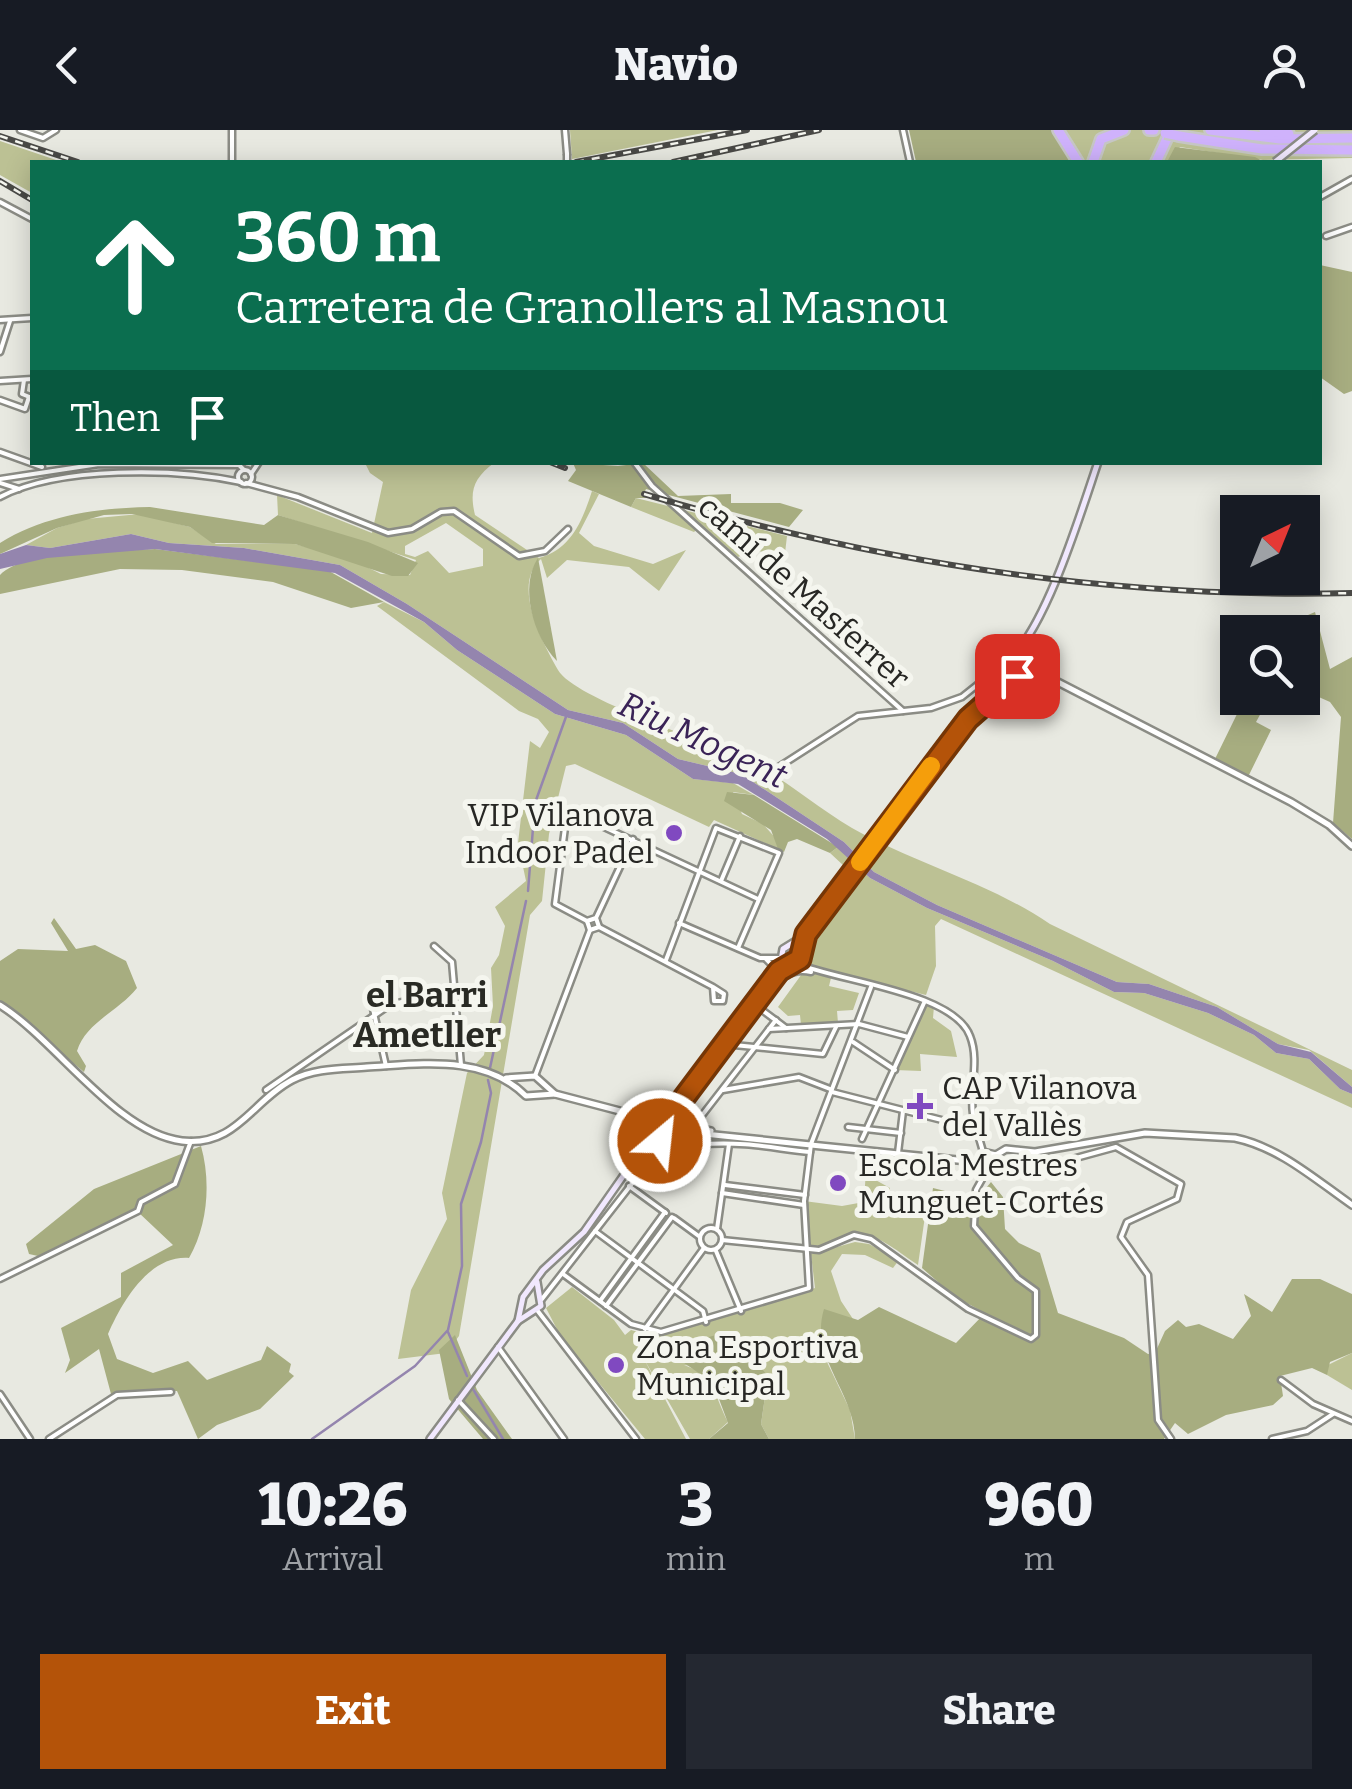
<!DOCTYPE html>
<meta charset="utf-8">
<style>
:root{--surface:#171b24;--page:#242831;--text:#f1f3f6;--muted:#9ea1a6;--accent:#b45309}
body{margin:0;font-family:Bitter,serif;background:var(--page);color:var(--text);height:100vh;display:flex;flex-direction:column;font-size:38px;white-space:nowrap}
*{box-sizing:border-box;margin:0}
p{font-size:32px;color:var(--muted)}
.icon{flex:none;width:55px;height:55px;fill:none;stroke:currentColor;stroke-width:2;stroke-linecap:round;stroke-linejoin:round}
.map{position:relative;height:1309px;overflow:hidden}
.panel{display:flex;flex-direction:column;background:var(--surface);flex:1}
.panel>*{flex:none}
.top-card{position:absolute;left:30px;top:30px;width:1292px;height:305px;border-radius:0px;box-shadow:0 5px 25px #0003;background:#0b6e4f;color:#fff;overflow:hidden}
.needle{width:65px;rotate:43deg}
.controls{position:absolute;left:1220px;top:365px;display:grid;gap:20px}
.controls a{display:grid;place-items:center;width:100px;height:100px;border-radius:0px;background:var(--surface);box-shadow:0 5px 25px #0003;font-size:50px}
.pin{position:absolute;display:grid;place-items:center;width:85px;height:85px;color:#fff;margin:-42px;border-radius:20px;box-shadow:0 5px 15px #0006}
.me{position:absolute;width:110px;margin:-55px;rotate:28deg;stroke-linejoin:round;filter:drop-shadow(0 0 8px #0008)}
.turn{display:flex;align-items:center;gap:35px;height:210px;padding:0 40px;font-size:45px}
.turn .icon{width:130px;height:130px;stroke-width:2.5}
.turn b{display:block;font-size:70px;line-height:85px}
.then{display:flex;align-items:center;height:95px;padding:0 40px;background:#0003;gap:20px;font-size:38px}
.eta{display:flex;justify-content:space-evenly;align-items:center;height:170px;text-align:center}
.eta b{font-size:60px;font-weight:800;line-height:70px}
.action{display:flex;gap:20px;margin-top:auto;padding:20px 40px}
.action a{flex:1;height:115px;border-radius:0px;background:var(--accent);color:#fff;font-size:40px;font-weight:800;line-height:115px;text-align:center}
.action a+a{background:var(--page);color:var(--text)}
header{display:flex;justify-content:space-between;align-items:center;height:130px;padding:0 40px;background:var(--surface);font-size:45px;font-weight:800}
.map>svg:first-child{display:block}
</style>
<header><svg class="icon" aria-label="back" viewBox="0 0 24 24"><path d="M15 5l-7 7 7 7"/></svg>Navio<svg class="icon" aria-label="person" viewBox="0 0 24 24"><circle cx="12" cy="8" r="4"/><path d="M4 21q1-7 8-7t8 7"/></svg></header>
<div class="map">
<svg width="1352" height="1309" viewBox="0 0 1352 1309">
<rect width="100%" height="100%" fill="#e8e9e1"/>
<g fill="#bcc194" fill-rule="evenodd">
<polygon points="570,0 718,0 572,29"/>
<polygon points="1051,0 1352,0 1352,28 1263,30 1180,17 1167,32 1072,32"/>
<polygon points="0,11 62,32 32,32 32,63 0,45"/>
<path d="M365,333H494C474,348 469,360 475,385L539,428C571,419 582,392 592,361L599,364L579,403L594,416L653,434L686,420L659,461L629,437L567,430L547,448L541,429C511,455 543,513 558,540C576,571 725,616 763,639C794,656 821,680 852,698C916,734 990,753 1050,794L1352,940V957L1309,920L1278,914L1217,877L1149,854L1117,852L937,775L874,742L844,712L741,644L678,629L623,593L568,580L407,474L340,435L244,418L169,413L131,404L50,418L26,415L57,398L86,389L140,384L190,397L216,414H295L351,429L381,444L410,445L416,430L278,385L277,365L372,403L383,352L370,343ZM446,393L483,419V436L449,443L428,421L415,427L405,424V416Z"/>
<polygon points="636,368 787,406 785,423 753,421 738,427 701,395 694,402 631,377"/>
<polygon points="384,472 424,492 457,520 555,584 626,605 693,649 733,653 754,665 733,662 742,684 763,694 778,711 778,719 714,690 709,697 575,634 566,636 549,704 542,771 530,785 459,1206 446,1223 398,1229 411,1160 447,1089 442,1063 467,943 484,925 493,876 491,838 499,825 505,796 495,777 526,751 518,713 530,611 540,618 549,602 538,589 519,581 377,476"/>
<polygon points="838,717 870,748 927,778 1053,831 1114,862 1144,863 1208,883 1254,905 1276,923 1309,929 1340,959 1352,964 1352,978 941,789 935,796 936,836 926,865 807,836 805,813 857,748 830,723"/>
<polygon points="804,841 831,848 829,856 859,863 853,880 837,881 838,893 801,895 800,885 788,886 778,877"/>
<polygon points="925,871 934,876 933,888 951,901 957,927 920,924 921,941 895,940"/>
<path d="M866,1039L873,1040L872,1048L890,1058L889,1071L926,1079L918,1135C901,1124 880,1105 859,1104C840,1104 823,1126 806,1114L804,1071L842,1076L864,1072Z"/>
<path d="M855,1112L869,1114L899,1130L893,1138L865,1125L842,1124L831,1141L841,1171L853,1189L836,1185L827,1232L850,1280L855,1309H769L761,1294L768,1246L684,1235C716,1246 714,1266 728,1292L709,1309H690L644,1229L686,1309H645L561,1207L546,1178L572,1157L614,1190L625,1205L631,1200L657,1207L815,1158L811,1124Z"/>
<polygon points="1352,1223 1352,1260 1327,1245 1326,1236"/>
</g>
<g fill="#a7ad80">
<polygon points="909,0 1051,0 1072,32 916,32"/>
<polygon points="1175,17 1255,27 1264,32 1167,32"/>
<polygon points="1320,135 1352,142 1352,261 1344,264 1320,247"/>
<polygon points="573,333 618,336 643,333 678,366 731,364 731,373 780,373 803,380 789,397 646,359 643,366 648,368 636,368 631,377 568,351 576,340"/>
<path d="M150,377L264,395L278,385L368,412L418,433L408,446H392L295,414L212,413L190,397L132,384L104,385L57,398L0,424V413C45,385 98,378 150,377Z"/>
<path d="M155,419L329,441L384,472L351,478L273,452L182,440L120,439L0,464V445C27,418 116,421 155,419Z"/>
<path d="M538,428L557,531C533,507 519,456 538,428Z"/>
<polygon points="1315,482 1330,539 1352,527 1352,709 1333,693 1341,587 1330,572 1303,560 1302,502 1268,502"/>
<polygon points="1238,568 1261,583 1256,592 1271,600 1248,647 1215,629 1238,582"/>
<polygon points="727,662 754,665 838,717 830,723 797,709 788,712 784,722 778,719 771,700 724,671"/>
<path d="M54,788L76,819L95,815L126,831L137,858C119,881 86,892 77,921L86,936L84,942L0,872V831L18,819L68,821L51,793Z"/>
<path d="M201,1016C211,1051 208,1095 189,1128C149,1125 122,1172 108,1204L117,1229L153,1243L188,1231L207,1250L261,1230L267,1216L291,1234L289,1242L294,1246L260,1279L217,1295L198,1309L177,1261L111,1264L99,1219L65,1243L70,1230L61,1198L121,1167V1143L173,1115L138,1082L38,1126L29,1124L26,1114L94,1059Z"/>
<path d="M991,1052L1003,1067L1005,1099L1019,1113L1040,1123L1058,1183L1124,1208L1148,1224L1155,1223L1165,1201L1178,1190L1186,1197L1199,1194L1233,1209L1251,1186L1244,1164L1272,1182L1292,1149H1320L1352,1164V1223L1330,1232L1327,1245L1312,1238L1280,1246L1283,1266L1273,1275L1226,1285L1188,1304L1175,1293L1164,1309H855C855,1263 809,1227 824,1179L858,1190L879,1177L956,1213L985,1183L954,1166L922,1138L933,1058L977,1069Z"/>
<polygon points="455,1205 477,1260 512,1309 483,1309 449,1269 439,1220"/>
<polygon points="716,1205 742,1216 768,1246 761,1294 769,1309 709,1309 728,1293 713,1253 677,1228 683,1214"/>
</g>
<polygon fill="#9485ae" points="131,404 169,413 244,418 340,435 407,474 568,580 623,593 678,629 741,644 844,712 874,742 937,775 1117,852 1149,854 1217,877 1278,914 1311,922 1352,957 1352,964 1340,959 1309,929 1276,923 1254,905 1208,883 1144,863 1114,862 1053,831 927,778 870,748 827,709 738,654 693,649 626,605 555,584 457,520 424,492 335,443 155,419 47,428 0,439 0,424 26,415 50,418"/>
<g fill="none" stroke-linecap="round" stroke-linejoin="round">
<g stroke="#9485ae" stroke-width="2.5">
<polyline points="528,761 535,673 567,584"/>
<polyline points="490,938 526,771"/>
<polyline points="448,1202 467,1246"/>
<polyline points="473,1259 503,1309"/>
<polyline points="312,1309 415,1236 448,1200 462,1136 461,1074 481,1012 491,963 488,950"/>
</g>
<defs>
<g id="minor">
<polyline points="20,0 43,8 56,0"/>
<polyline points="232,0 232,32"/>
<polyline points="565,0 567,24"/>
<polyline points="903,0 910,32"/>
<polyline points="1320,67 1352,49"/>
<polyline points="0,72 32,89"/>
<polyline points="1326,106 1352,97"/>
<polyline points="0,190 32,188"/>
<polyline points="0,222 10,191"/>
<polyline points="24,250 22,264 32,268"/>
<polyline points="0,251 32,249"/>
<polyline points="0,270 25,279 29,267"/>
<polyline points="0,322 42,337"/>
<polyline points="634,332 652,356 903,581"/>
<circle cx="245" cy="347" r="7"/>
<polyline points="251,344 259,332"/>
<polyline points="0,349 99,334 239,335 244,340"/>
<polyline points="0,353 19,359"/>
<polyline points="246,353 298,367 388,403 412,399 441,382 454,381 519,426 545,421 568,399"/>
<path d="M0,367C59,336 176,338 241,352"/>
<polyline points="774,640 858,586 931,578 962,567 1011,528"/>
<polyline points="721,751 740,706"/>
<polyline points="596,788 599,797 590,800 587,791 596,788 633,709"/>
<polyline points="587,791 555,774 566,690 576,684 758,769"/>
<polyline points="679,793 760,828 782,828"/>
<polyline points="599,797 713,857 714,871 723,871 724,864 713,857"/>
<polyline points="434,816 452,832 461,935"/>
<polyline points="766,829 774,837 773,845"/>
<polyline points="666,830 716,698 779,723 738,818"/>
<path d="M795,833C837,851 954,862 970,906C980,931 969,959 973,984C975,997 980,1010 983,1022"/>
<polyline points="371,870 386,936"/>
<path d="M760,879C776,858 783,836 811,842"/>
<polyline points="762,880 786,898"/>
<polyline points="769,899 859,894 908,907"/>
<polyline points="382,905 457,896"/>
<polyline points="853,912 895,940"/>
<polyline points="724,914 823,924 836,897"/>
<polyline points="535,946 590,800"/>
<polyline points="266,960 391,874 455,863"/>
<polyline points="723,960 799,947 830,959"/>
<polyline points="832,962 977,999"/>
<polyline points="693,997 776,890"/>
<polyline points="848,997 901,1003"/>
<polyline points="862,1009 924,873"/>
<polyline points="898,1023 903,981"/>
<polyline points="996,1038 1014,1045 1116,1017 1181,1054 1177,1069 1127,1092 1121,1107 1148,1145 1158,1290 1171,1309"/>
<polyline points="725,1055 805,1065"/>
<polyline points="629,1056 666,1083"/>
<polyline points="722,1063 804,1075"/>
<polyline points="674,1088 700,1107"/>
<circle cx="711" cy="1109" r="11"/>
<polyline points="717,1099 729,1014"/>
<polyline points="595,1101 703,1181 706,1192"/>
<polyline points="722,1110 819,1120 854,1105 871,1109 968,1179 1031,1209 1036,1205 1036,1161 1018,1148 974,1096 976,1060 986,1042"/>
<polyline points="716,1121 741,1181"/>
<polyline points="563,1144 631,1194 661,1202 809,1158 804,1071 811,1014 871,857"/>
<polyline points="0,1149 138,1081 141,1072 175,1054 191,1011"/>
<path d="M542,1169L645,1037C696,1000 751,1016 810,1022"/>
<polyline points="600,1171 665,1082"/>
<polyline points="606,1176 672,1087"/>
<polyline points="537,1180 636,1309"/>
<polyline points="645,1199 704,1118"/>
<polyline points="498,1217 564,1309"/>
<polyline points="1281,1250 1313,1274 1352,1291"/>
<polyline points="0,1264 30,1309"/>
<polyline points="458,1270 494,1309"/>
<polyline points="49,1309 117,1265 171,1262"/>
<polyline points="1272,1309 1307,1301 1333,1284"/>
</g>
<g id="tertiary">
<polyline points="1028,531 1048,547 1291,672 1329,695 1352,716"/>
<path d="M0,875C56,910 116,1003 182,1011C236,1017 252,971 292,950C315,938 341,939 367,937C422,934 484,924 526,966L555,964"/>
<polyline points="506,948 535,946 555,964 658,991"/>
<polyline points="637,990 654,1001"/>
<polyline points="673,994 711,1001"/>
<polyline points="673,1006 685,1002 977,1032"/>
<path d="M996,1025L1006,1019L1035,1022L1145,1003L1235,1008C1279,1017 1316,1050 1352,1075"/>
<polyline points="977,1032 982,1041 990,1042 998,1035 996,1025"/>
<polyline points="977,1032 983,1022 996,1025"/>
</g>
<g id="secondary">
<path d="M1016,525L1028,529L1023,542L1013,541L1010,529C1047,495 1081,382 1098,332"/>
<polyline points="801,821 806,804 956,603 1021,543"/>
<polyline points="789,834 801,826 793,814"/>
<polyline points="779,841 783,819 804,806"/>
<polyline points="672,993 680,973 779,841 790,834"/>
<polyline points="654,1003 655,994 674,978"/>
<polyline points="645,1024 672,1006 672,993 662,989"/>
<polyline points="518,1191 523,1167 543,1140 584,1102 654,1002"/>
<polyline points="430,1309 518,1191 541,1176 537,1152"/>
</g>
<g id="motorway">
<polyline points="1058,0 1078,32"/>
<polyline points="1149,0 1154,0"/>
<polyline points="1210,0 1280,9 1352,8"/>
<polyline points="1264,0 1289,4"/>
<polyline points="1179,6 1262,19 1352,20"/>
<polyline points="1093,32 1101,9 1124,0"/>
<polyline points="1156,32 1171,0"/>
</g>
</defs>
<use href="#minor" stroke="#8b8c85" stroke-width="9"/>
<use href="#tertiary" stroke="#8b8c85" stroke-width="10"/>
<use href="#secondary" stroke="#8b8c85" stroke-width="10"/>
<use href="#motorway" stroke="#c7c7c6" stroke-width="14"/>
<use href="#minor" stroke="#fff" stroke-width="4"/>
<use href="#tertiary" stroke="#fff" stroke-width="5"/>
<use href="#secondary" stroke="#f1e8fe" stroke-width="5"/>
<use href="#motorway" stroke="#cfb2fc" stroke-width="9"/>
<defs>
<g id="rail">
<polyline points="0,6 78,32"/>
<polyline points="576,32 747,0"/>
<polyline points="673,32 819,0"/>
<polyline points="0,51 32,70"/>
<polyline points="550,332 565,338"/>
<path d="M644,364C873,432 1112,469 1352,463"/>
</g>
</defs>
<use href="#rail" stroke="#494946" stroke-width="6"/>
<use href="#rail" stroke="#f5f6ef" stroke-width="2.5" stroke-dasharray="8" stroke-linecap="butt"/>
<defs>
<polyline id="minor-bridge" points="567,24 567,32"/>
<polyline id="secondary-bridge" points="1275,32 1315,0"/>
<polyline id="motorway-bridge" points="1165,3 1179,6"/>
</defs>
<use href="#minor-bridge" stroke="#8b8c85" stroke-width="9" stroke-linecap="butt"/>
<use href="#secondary-bridge" stroke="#8b8c85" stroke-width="10" stroke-linecap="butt"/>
<use href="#motorway-bridge" stroke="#c7c7c6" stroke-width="14" stroke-linecap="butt"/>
<use href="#minor-bridge" stroke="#fff" stroke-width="4"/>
<use href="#secondary-bridge" stroke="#f1e8fe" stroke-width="5"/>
<use href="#motorway-bridge" stroke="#cfb2fc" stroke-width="9"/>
</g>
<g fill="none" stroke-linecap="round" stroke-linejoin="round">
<defs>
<polyline id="route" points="660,1011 672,1006 672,989 680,973 779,841 800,829 806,804 968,589 1017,546"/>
</defs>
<use href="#route" stroke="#753606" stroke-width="25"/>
<use href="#route" stroke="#b45309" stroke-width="18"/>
<polyline stroke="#f59e0b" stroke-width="18" points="860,732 931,636"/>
</g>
<g fill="#8049c0" stroke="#f5f6ef" stroke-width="4">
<circle cx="674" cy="703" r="10"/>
<path d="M915 961h10v10h10v10h-10v10h-10v-10h-10v-10h10z"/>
<circle cx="838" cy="1053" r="10"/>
<circle cx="616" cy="1235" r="10"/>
</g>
<g text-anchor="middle" stroke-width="10" stroke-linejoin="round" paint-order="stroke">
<g font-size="32" fill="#272724" stroke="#f5f6ef">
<text transform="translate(804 462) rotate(42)" y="11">camí de Masferrer</text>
</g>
<g font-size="32" fill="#272724" stroke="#f5f6ef" text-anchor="start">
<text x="654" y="696" text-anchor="end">VIP Vilanova<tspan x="654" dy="37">Indoor Padel</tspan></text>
<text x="942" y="969">CAP Vilanova<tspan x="942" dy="37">del Vallès</tspan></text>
<text x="858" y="1046">Escola Mestres<tspan x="858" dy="37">Munguet-Cortés</tspan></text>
<text x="636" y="1228">Zona Esportiva<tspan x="636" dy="37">Municipal</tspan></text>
</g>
<g font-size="35" font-style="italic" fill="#3a2357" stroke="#f5f6ef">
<text transform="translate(703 610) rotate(25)" y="12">Riu Mogent</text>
</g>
<g font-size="35" font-weight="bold" fill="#292a24" stroke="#f5f6ef">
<text x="427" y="877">el Barri<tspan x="427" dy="40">Ametller</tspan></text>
</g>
</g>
</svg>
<div class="controls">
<a><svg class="needle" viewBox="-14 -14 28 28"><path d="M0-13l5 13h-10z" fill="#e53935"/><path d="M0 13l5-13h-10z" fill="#9ea1a6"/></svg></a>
<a><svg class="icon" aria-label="search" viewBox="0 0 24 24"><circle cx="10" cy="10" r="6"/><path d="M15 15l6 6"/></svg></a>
</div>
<div class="pin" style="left:1017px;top:546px;background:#d93025"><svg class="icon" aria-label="arrive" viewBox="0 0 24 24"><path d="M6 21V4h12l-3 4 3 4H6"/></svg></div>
<svg class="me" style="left:660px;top:1011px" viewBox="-20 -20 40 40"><circle r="17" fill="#b45309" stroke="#fff" stroke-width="3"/><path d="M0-11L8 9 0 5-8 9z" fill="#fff"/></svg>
<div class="top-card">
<div class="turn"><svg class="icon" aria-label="ahead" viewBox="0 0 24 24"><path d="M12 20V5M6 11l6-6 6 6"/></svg><div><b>360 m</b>Carretera de Granollers al Masnou</div></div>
<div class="then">Then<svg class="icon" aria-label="arrive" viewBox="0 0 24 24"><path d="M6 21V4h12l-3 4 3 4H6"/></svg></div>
</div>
</div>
<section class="panel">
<div class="eta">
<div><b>10:26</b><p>Arrival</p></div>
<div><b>3</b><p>min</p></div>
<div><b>960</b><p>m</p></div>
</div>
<div class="action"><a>Exit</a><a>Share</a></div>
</section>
